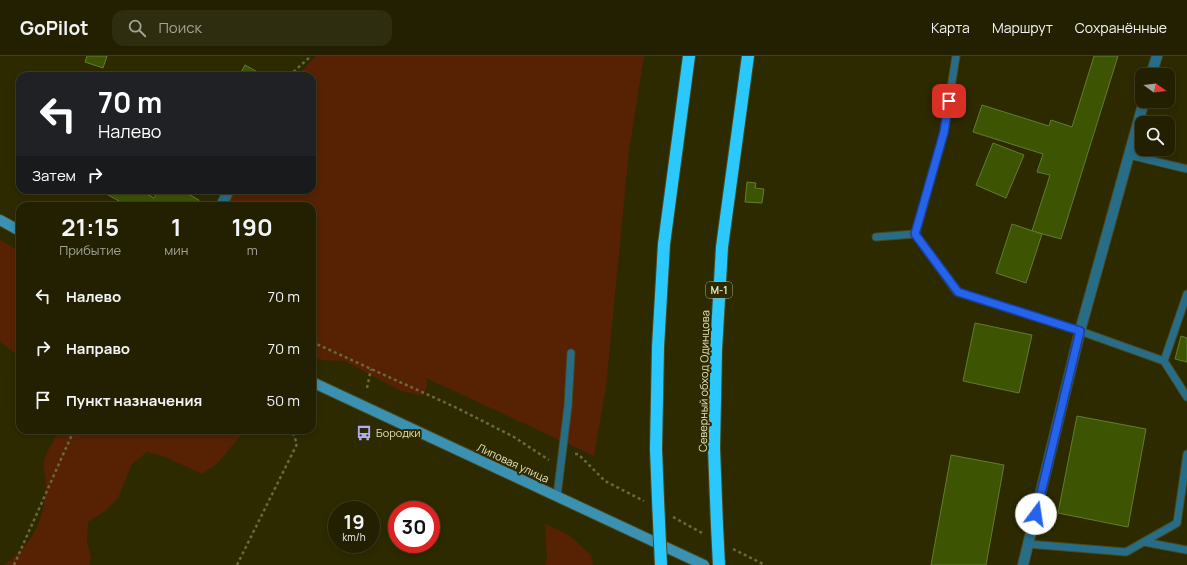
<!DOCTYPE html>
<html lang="ru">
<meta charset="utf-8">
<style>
:root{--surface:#222000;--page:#2e2d0f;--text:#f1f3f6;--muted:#a2a399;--line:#3f3e22}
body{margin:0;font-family:Manrope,sans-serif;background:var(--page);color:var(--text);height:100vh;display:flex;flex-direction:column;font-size:15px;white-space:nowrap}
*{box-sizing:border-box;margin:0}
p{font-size:13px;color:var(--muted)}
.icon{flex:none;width:22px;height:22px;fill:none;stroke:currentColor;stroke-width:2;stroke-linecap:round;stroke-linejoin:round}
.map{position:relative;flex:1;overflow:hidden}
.side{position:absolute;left:16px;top:146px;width:300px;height:232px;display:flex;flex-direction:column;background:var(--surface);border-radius:12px;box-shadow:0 2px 6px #0003,0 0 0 1px var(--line)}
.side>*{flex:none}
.hud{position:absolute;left:16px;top:16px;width:300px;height:122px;border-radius:12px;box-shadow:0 2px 6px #0003,0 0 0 1px var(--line);background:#202124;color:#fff;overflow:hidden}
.needle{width:26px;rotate:105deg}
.fabs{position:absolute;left:1135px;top:12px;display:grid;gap:8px}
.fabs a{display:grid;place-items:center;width:40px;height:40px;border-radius:8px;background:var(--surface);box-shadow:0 2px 6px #0003,0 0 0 1px var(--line);font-size:20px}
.speed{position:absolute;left:328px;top:445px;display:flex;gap:8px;font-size:20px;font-weight:700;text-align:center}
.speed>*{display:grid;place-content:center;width:52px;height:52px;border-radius:50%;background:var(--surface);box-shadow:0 2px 6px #0003,0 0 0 1px var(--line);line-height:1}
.speed small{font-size:10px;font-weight:400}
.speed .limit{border:6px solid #d22;background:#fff;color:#111}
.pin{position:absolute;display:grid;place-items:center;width:34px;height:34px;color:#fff;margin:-17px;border-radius:8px;box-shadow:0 2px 6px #0006}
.me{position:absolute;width:44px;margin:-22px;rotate:14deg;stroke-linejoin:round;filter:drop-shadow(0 0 3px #0008)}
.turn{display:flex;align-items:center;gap:14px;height:84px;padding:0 16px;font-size:18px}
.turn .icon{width:52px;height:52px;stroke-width:2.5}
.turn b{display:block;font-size:28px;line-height:34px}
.then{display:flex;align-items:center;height:38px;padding:0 16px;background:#0003;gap:8px;font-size:15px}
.eta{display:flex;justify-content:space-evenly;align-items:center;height:68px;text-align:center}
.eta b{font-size:24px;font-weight:700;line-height:28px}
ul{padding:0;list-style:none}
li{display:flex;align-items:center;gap:12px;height:52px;padding:0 16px}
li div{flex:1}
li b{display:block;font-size:15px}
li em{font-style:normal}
header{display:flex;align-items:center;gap:24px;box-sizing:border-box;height:56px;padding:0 20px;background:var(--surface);border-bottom:1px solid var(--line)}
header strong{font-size:19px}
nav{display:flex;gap:22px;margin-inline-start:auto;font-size:14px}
.search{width:280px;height:36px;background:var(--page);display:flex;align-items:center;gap:10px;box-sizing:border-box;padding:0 14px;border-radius:12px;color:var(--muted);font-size:15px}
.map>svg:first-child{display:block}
</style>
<header>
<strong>GoPilot</strong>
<div class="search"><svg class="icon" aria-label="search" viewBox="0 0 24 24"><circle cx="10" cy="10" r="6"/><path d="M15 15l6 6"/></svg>Поиск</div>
<nav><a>Карта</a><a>Маршрут</a><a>Сохранённые</a></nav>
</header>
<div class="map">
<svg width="1187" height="509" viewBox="0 0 1187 509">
<rect width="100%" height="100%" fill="#2d2a00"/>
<g fill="#562203">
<polygon points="316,0 644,0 629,95 606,331 594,400 426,322 427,331 423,340 401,335 345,305 322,304 312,300 312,150 227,150 234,134 312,134 312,20 297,20"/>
<polygon points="0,184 20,195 20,301 0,286"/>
<path d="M60,374H243L241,379L217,408L202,418L165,401L147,396L132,408L118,442L105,455L88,466L87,485L91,502L90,509H4C34,486 44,466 46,428C46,421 43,414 44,407C45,397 55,383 60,374Z"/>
<polygon points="545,468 569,479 591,499 593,509 545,509 547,504"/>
</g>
<g fill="#3d5502" stroke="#617c33">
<polygon points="87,0 107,0 103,12 85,6"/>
<polygon points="1094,0 1118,0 1061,183 1032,175 1050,119 1037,116 1043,98 973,76 982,49 1049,70 1051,64 1072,71"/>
<polygon points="245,9 261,18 260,20 239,20"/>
<polygon points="993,87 1024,99 1006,142 976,129"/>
<polygon points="747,126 756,127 755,132 764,133 762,147 745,146"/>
<polygon points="99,134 140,134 154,142 159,134 181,134 199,144 196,150 128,150"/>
<polygon points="1012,168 1042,178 1026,227 996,217"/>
<polygon points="975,267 1032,279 1019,337 963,325"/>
<polygon points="1181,280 1187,282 1187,306 1175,303"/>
<polygon points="1077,360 1146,373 1128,471 1058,457"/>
<polygon points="951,399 1004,409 986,509 931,509"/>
</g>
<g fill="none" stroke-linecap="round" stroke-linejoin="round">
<defs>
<g id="lane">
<polyline points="1129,99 1187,113"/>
<polyline points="915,178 944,76 956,0"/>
<polyline points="876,181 915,178 957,236 1080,275 1164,305 1187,341"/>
<polyline points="1164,305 1187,238"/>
<polyline points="557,440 568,350 571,297"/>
<polyline points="1144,486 1187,494"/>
<polyline points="1028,488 1126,496 1177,467 1187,398"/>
</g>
<g id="street">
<polyline points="1151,19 1157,0"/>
<polyline points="221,150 229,134"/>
<polyline points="1023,509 1080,275 1144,45"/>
</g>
<g id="secondary">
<polyline points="0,164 20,175"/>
<polyline points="312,326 704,509"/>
</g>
<g id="highway">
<polyline points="658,444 656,393 658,291 664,188 689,0"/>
<polyline points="717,470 714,392 716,294 722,191 748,0"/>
</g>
</defs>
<use href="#lane" stroke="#4a481e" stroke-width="9"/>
<use href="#street" stroke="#4a481e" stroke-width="12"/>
<use href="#secondary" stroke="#4a481e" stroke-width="12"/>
<use href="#highway" stroke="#4a481e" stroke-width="14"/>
<g stroke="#6b683f" stroke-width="2.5" stroke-dasharray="3 3" stroke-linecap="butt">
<polyline points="289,20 311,0"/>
<polyline points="312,286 457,352 514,381 549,404"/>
<polyline points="367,332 371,313"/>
<polyline points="575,398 578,398 605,425 644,445"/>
<polyline points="673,461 702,477"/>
<polyline points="733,493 765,509"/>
<polyline points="14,509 74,374"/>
<polyline points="237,509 297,388 292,374"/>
</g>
<use href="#lane" stroke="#286d87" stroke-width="7"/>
<use href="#street" stroke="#286d87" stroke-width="10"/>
<use href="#secondary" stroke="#3a91b2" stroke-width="10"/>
<use href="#highway" stroke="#2ac8fc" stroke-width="12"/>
<defs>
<g id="highway-bridge">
<polyline points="658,444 661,509"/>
<polyline points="717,470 719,509"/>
</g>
</defs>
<use href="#highway-bridge" stroke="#4a481e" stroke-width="14" stroke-linecap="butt"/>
<use href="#highway-bridge" stroke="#2ac8fc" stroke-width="12"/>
</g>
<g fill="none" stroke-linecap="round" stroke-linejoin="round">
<defs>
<polyline id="route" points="949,45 944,76 915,178 958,236 1080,275 1036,458"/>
</defs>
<use href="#route" stroke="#184099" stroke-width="10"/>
<use href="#route" stroke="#2563eb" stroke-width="7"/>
</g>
<defs>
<symbol id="bus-bare" viewBox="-9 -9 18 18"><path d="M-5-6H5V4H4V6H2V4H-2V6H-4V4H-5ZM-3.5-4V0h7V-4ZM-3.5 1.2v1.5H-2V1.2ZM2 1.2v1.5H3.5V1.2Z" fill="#b2adf9" stroke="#2d2a00" stroke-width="2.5" paint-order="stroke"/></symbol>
</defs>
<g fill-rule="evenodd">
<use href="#bus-bare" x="353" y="366" width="22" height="22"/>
</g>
<g text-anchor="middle" stroke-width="4" stroke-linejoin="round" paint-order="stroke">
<rect fill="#2d2a00" stroke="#adac83" stroke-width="1" x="706" y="226" width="26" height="16" rx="3"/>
<g font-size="10" font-weight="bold" fill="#e4e3bb">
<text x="719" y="238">М-1</text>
</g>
<g font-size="11" fill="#e4e3bb" stroke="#2d2a00">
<text transform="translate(704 325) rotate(-89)" y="4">Северный обход Одинцова</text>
<text transform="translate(513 407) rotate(25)" y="4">Липовая улица</text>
</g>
<g font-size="11" fill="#e4e3bb" stroke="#2d2a00" text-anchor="start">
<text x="376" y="381">Бородки</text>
</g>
</g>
</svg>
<div class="fabs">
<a><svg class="needle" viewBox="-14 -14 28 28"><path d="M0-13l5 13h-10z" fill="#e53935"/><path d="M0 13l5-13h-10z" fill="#a2a399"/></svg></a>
<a><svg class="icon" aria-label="search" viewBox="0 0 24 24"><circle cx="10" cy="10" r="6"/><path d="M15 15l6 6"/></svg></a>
</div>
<div class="speed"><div>19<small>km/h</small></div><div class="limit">30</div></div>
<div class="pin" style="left:949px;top:45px;background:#d93025"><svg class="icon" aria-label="arrive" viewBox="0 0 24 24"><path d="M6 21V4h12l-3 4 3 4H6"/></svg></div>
<svg class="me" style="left:1036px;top:458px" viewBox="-20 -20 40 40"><circle r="19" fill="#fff"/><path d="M0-13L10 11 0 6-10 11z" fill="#2563eb"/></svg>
<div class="hud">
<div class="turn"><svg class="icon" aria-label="left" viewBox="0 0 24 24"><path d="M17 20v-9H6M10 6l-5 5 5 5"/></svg><div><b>70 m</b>Налево</div></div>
<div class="then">Затем<svg class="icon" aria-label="right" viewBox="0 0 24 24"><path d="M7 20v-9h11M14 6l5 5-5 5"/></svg></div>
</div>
<section class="side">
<div class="eta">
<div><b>21:15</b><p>Прибытие</p></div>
<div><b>1</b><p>мин</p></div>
<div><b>190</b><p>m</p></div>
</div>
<ul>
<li><svg class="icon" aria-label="left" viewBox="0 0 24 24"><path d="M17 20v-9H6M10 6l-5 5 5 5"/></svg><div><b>Налево</b></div><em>70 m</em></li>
<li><svg class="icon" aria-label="right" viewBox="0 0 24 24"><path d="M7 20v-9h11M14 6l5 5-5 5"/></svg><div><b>Направо</b></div><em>70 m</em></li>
<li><svg class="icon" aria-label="arrive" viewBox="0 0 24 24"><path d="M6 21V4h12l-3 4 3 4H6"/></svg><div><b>Пункт назначения</b></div><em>50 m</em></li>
</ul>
</section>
</div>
